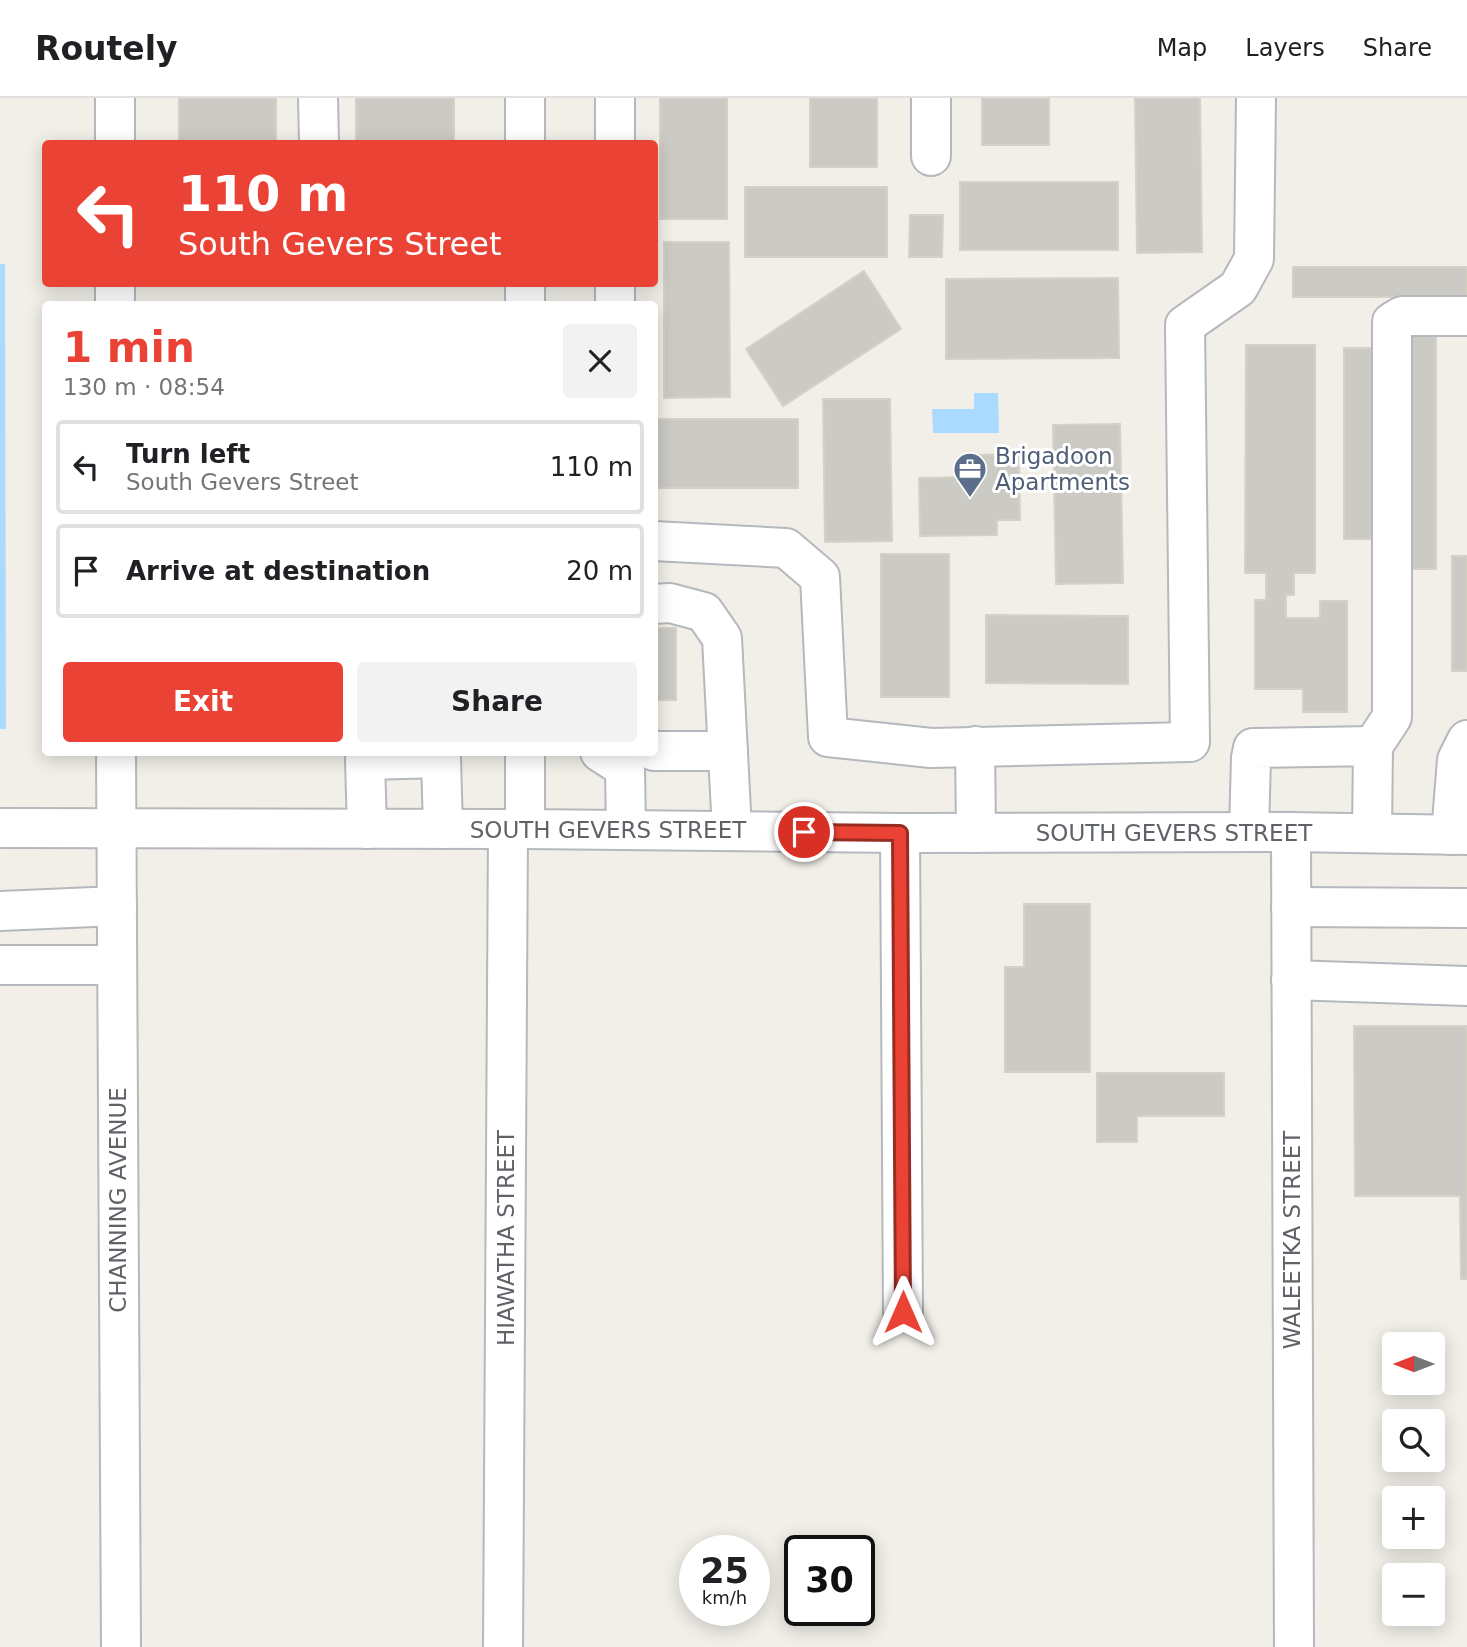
<!DOCTYPE html>
<meta charset="utf-8">
<style>
:root{--surface:#fff;--page:#f2f2f2;--text:#202124;--muted:#757577;--line:#e0e0e0;--accent:#ea4335}
body{margin:0;font-family:"DejaVu Sans",sans-serif;background:var(--page);color:var(--text);height:100vh;display:flex;flex-direction:column;font-size:26px;white-space:nowrap}
*{box-sizing:border-box;margin:0}
p{font-size:23px;color:var(--muted)}
.icon{flex:none;width:38px;height:38px;fill:none;stroke:currentColor;stroke-width:2;stroke-linecap:round;stroke-linejoin:round}
.map{position:relative;flex:1;overflow:hidden}
.panel{position:absolute;left:42px;top:203px;width:616px;height:455px;display:flex;flex-direction:column;background:var(--surface);border-radius:7px;box-shadow:0 4px 18px #0003}
.panel>*{flex:none}
.banner{position:absolute;left:42px;top:42px;width:616px;height:147px;border-radius:7px;box-shadow:0 4px 18px #0003;background:#ea4335;color:#fff;overflow:hidden}
.needle{width:46px;rotate:270deg}
.controls{position:absolute;left:1382px;top:1234px;display:grid;gap:14px}
.controls a{display:grid;place-items:center;width:63px;height:63px;border-radius:7px;background:var(--surface);box-shadow:0 4px 18px #0003;font-size:35px}
.speed{position:absolute;left:679px;top:1437px;display:flex;gap:14px;font-size:35px;font-weight:700;text-align:center}
.speed>*{display:grid;place-content:center;width:91px;height:91px;border-radius:50%;background:var(--surface);box-shadow:0 4px 18px #0003;line-height:1}
.speed small{font-size:18px;font-weight:400}
.speed .limit{border:4px solid #111;border-radius:10px;background:#fff;color:#111}
.pin{position:absolute;display:grid;place-items:center;width:60px;height:60px;color:#fff;margin:-30px;border:4px solid #fff;border-radius:50%;box-shadow:0 2px 7px #0007}
.me{position:absolute;width:77px;margin:-38px;rotate:0deg;stroke-linejoin:round;filter:drop-shadow(0 0 5px #0008)}
.turn{display:flex;align-items:center;gap:24px;height:147px;padding:0 21px;font-size:32px}
.turn .icon{width:91px;height:91px;stroke-width:2.5}
.turn b{display:block;font-size:49px;line-height:60px}
.round{display:grid;place-items:center;flex:none;width:74px;height:74px;border-radius:7px;background:var(--page)}
.overview{display:flex;align-items:center;justify-content:space-between;height:119px;padding:0 21px}
h1{font-size:42px;font-weight:800;line-height:52px;color:var(--accent)}
.action{display:flex;gap:14px;margin-top:auto;padding:14px 21px}
.action a{flex:1;height:80px;border-radius:7px;background:var(--accent);color:#fff;font-size:28px;font-weight:800;line-height:80px;text-align:center}
.action a+a{background:var(--page);color:var(--text)}
ul{padding:0;list-style:none}
li{display:flex;align-items:center;gap:21px;height:94px;margin:0 14px 10px;padding:0 7px;border:4px solid var(--line);border-radius:7px}
li div{flex:1}
li b{display:block;font-size:26px}
li em{font-style:normal}
header{display:flex;align-items:center;gap:42px;box-sizing:border-box;height:98px;padding:0 35px;background:var(--surface);border-bottom:2px solid var(--line)}
header strong{font-size:33px}
nav{display:flex;gap:38px;margin-inline-start:auto;font-size:24px}
.map>svg:first-child{display:block}
</style>
<header>
<strong>Routely</strong>
<nav><a>Map</a><a>Layers</a><a>Share</a></nav>
</header>
<div class="map">
<svg width="1467" height="1549" viewBox="0 0 1467 1549">
<rect width="100%" height="100%" fill="#f1efe8"/>
<g fill="#aadaff">
<polygon points="0,166 5,166 6,631 0,631"/>
<polygon points="974,295 998,295 999,335 933,335 932,311 974,311"/>
</g>
<g fill="#cccac5" stroke="#d6d1c6" stroke-width="2">
<rect x="179" y="0" width="97" height="46"/>
<rect x="356" y="0" width="98" height="46"/>
<rect x="660" y="0" width="67" height="121"/>
<rect x="810" y="0" width="67" height="69"/>
<rect x="982" y="0" width="67" height="47"/>
<polygon points="1135,0 1200,0 1202,154 1137,155"/>
<rect x="960" y="84" width="158" height="68"/>
<rect x="745" y="89" width="142" height="70"/>
<polygon points="910,117 943,117 942,159 909,159"/>
<polygon points="664,144 729,144 730,299 664,300"/>
<rect x="1293" y="169" width="174" height="30"/>
<polygon points="864,173 901,231 783,308 746,251"/>
<polygon points="1118,180 1119,260 946,261 946,181"/>
<rect x="1407" y="234" width="29" height="237"/>
<polygon points="1246,247 1315,247 1315,475 1294,475 1294,497 1286,497 1286,520 1320,520 1320,503 1347,503 1347,614 1303,614 1303,591 1255,591 1255,502 1266,502 1266,475 1245,475"/>
<rect x="1344" y="250" width="37" height="191"/>
<polygon points="823,301 890,301 892,443 825,444"/>
<rect x="656" y="321" width="142" height="69"/>
<polygon points="1120,326 1123,485 1056,486 1053,327"/>
<polygon points="1019,356 1020,422 997,422 997,437 920,438 919,380 972,379 972,357"/>
<rect x="881" y="456" width="68" height="143"/>
<rect x="1452" y="458" width="15" height="115"/>
<polygon points="986,517 1128,518 1128,586 986,585"/>
<rect x="654" y="530" width="22" height="72"/>
<polygon points="1024,806 1090,806 1090,974 1005,974 1005,869 1024,869"/>
<polygon points="1354,928 1467,928 1467,1181 1461,1181 1460,1098 1355,1098"/>
<polygon points="1097,975 1224,975 1224,1018 1137,1018 1137,1044 1097,1044"/>
</g>
<g fill="none" stroke-linecap="round" stroke-linejoin="round">
<defs>
<g id="minor">
<polyline points="115,0 115,46"/>
<polyline points="318,0 319,46"/>
<polyline points="525,0 525,46"/>
<polyline points="615,0 615,46"/>
<polyline points="931,0 931,58"/>
<polyline points="115,186 115,206"/>
<polyline points="525,186 525,206"/>
<polyline points="615,186 615,206"/>
<polyline points="654,443 786,450 820,479 828,639 931,650 1190,644 1185,227 1238,190 1254,161 1256,0"/>
<polyline points="654,506 670,505 704,514 722,540 732,733"/>
<polyline points="975,648 976,735"/>
<polyline points="1373,648 1392,619 1392,224 1402,218 1467,218"/>
<polyline points="654,653 728,653"/>
<polyline points="116,654 121,1549"/>
<polyline points="525,654 525,731"/>
<polyline points="600,654 625,670 626,732"/>
<polyline points="0,730 525,731 900,735 1291,734 1467,737"/>
<polyline points="367,731 365,662 441,660 443,731"/>
<polyline points="1249,734 1251,660 1253,650 1373,648 1372,735"/>
<polyline points="1291,734 1294,1549"/>
<polyline points="900,735 903,1214"/>
<polyline points="1451,737 1457,662 1467,642"/>
<polyline points="1291,809 1467,810"/>
<polyline points="0,813 117,808"/>
<polyline points="0,867 117,867"/>
<polyline points="1291,882 1467,888"/>
<polyline points="503,1549 508,731"/>
</g>
</defs>
<use href="#minor" stroke="#b5b8bc" stroke-width="42"/>
<use href="#minor" stroke="#fff" stroke-width="38"/>
</g>
<g fill="none" stroke-linecap="round" stroke-linejoin="round">
<defs>
<polyline id="route" points="804,734 900,735 903,1214"/>
</defs>
<use href="#route" stroke="#982c22" stroke-width="18"/>
<use href="#route" stroke="#ea4335" stroke-width="12"/>
</g>
<defs>
<symbol id="office-pin" viewBox="-11 -11 22 30"><path d="M0 17L-7.5 6A9.5 9.5 0 1 1 7.5 6Z" fill="#5c6f8a" stroke="#fff"/><path d="M-6-3h4V-5.5h4V-3h4V5H-6ZM-1-4.5V-3h2v-1.5ZM-6 0V1H6V0Z" fill="#fff"/></symbol>
</defs>
<g fill-rule="evenodd">
<use href="#office-pin" x="951" y="352" width="38" height="52"/>
</g>
<g text-anchor="middle" stroke-width="6" stroke-linejoin="round" paint-order="stroke">
<g font-size="23" fill="#4e5e75" stroke="#fff" text-anchor="start">
<text x="995" y="366">Brigadoon<tspan x="995" dy="26">Apartments</tspan></text>
</g>
<g font-size="23" fill="#5f6368" stroke="#fff">
<text x="608" y="740">SOUTH GEVERS STREET</text>
<text x="1174" y="743">SOUTH GEVERS STREET</text>
<text transform="translate(118 1102) rotate(-90)" y="8">CHANNING AVENUE</text>
<text transform="translate(506 1140) rotate(-90)" y="8">HIAWATHA STREET</text>
<text transform="translate(1292 1142) rotate(-90)" y="8">WALEETKA STREET</text>
</g>
</g>
</svg>
<div class="controls">
<a><svg class="needle" viewBox="-14 -14 28 28"><path d="M0-13l5 13h-10z" fill="#e53935"/><path d="M0 13l5-13h-10z" fill="#757577"/></svg></a>
<a><svg class="icon" aria-label="search" viewBox="0 0 24 24"><circle cx="10" cy="10" r="6"/><path d="M15 15l6 6"/></svg></a>
<a>+</a>
<a>−</a>
</div>
<div class="speed"><div>25<small>km/h</small></div><div class="limit">30</div></div>
<div class="pin" style="left:804px;top:734px;background:#d93025"><svg class="icon" aria-label="arrive" viewBox="0 0 24 24"><path d="M6 21V4h12l-3 4 3 4H6"/></svg></div>
<svg class="me" style="left:903px;top:1214px" viewBox="-20 -20 40 40"><path d="M0-17L14 15 0 8-14 15z" fill="#ea4335" stroke="#fff" stroke-width="4"/></svg>
<div class="banner">
<div class="turn"><svg class="icon" aria-label="left" viewBox="0 0 24 24"><path d="M17 20v-9H6M10 6l-5 5 5 5"/></svg><div><b>110 m</b>South Gevers Street</div></div>
</div>
<section class="panel">
<div class="overview"><div><h1>1 min</h1><p>130 m · 08:54</p></div><a class="round"><svg class="icon" aria-label="close" viewBox="0 0 24 24"><path d="M6 6l12 12M18 6L6 18"/></svg></a></div>
<ul>
<li><svg class="icon" aria-label="left" viewBox="0 0 24 24"><path d="M17 20v-9H6M10 6l-5 5 5 5"/></svg><div><b>Turn left</b><p>South Gevers Street</p></div><em>110 m</em></li>
<li><svg class="icon" aria-label="arrive" viewBox="0 0 24 24"><path d="M6 21V4h12l-3 4 3 4H6"/></svg><div><b>Arrive at destination</b></div><em>20 m</em></li>
</ul>
<div class="action"><a>Exit</a><a>Share</a></div>
</section>
</div>
